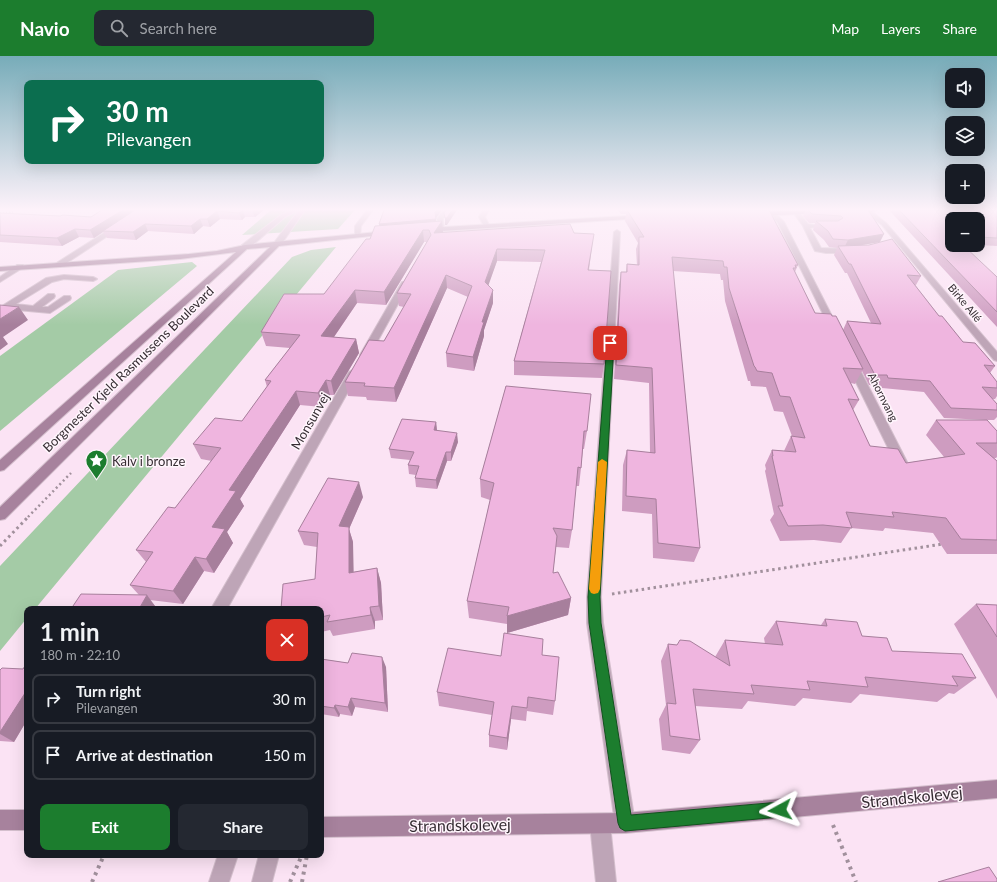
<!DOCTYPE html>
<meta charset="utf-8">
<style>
:root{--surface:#171b24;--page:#242831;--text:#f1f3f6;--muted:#9ea1a6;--line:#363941;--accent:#1c7d2e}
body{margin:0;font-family:Lato,sans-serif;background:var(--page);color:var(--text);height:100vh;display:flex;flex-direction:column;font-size:15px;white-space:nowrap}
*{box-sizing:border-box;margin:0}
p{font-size:13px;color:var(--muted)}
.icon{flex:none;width:22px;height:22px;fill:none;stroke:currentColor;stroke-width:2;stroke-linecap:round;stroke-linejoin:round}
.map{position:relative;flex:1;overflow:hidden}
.panel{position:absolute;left:24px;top:550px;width:300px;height:252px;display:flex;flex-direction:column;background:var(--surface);border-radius:8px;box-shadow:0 4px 16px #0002}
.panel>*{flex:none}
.top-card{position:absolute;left:24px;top:24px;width:300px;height:84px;border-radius:8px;box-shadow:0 4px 16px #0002;background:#0b6e4f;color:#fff;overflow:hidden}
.tools{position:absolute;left:945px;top:12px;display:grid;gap:8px}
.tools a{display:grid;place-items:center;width:40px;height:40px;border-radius:8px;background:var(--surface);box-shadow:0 4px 16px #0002;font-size:20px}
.pin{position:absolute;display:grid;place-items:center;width:34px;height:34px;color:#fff;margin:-17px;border-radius:8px;box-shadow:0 2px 6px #0006}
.me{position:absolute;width:44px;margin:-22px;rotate:265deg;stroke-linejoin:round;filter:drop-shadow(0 0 3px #0008)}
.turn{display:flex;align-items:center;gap:14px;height:84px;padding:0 16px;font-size:18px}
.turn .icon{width:52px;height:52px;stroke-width:2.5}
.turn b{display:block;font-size:28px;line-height:34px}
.round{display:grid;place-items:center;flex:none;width:42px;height:42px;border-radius:8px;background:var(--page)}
.summary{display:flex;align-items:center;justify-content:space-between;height:68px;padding:0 16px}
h1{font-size:24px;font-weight:700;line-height:30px}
.primary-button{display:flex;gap:8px;margin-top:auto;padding:8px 16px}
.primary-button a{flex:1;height:46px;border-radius:8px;background:var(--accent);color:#fff;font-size:16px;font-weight:700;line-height:46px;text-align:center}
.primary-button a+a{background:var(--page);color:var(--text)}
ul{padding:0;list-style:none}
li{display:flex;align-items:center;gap:12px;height:50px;margin:0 8px 6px;padding:0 8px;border:2px solid var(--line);border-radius:8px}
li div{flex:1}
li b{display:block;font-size:15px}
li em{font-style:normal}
header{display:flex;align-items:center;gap:24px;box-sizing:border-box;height:56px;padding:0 20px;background:var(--accent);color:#fff}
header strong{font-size:19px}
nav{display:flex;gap:22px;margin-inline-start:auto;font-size:14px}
.search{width:280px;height:36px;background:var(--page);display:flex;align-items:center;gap:10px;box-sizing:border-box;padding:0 14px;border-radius:8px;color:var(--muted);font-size:15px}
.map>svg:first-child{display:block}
</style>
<header>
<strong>Navio</strong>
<div class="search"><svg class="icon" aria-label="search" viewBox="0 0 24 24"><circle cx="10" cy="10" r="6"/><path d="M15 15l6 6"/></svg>Search here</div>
<nav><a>Map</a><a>Layers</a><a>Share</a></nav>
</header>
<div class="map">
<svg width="997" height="826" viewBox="0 0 997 826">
<rect width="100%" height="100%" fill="#fbe3f4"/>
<g fill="#a4cba6">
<polygon points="271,154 355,154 338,173 242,179"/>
<polygon points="336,191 35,553 27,553 27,562 0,595 0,510 292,201 311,194"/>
<polygon points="192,206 197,210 0,375 0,300 118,214"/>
</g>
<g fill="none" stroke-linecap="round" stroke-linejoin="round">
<defs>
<g id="lane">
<polygon points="794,155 798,155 808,168 815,169 815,171 810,172 821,192 852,193 856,195 852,197 826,197 815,195 803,170 793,156"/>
<polygon points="64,219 93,221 97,223 93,225 64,223 52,226 16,248 33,250 48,238 54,238 55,240 54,242 42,251 48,251 64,240 70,240 71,242 70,244 50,257 6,253 2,250 46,222"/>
<polygon points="218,799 238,799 229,826 209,826"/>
<polygon points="259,799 279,799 272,826 252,826"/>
</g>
<g id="street">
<polygon points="140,154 147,154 62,210 59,210 55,208"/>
<polygon points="291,154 298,154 285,161 248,193 242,193 242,189 281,159"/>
<polygon points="299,154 305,154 280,190 274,190 273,188"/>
<polygon points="367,154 373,154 361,170 360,180 355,181 355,170"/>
<polygon points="443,154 449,154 443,163 444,172 441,174 438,172 437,163"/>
<polygon points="483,154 489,154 485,161 489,169 488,170 484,170 479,161"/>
<polygon points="863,154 870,154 886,167 997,296 997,305 994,304 882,169"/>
<polygon points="770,156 774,156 784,166 838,272 837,274 834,275 830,272 778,167 770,158"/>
<polygon points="617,174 620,176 601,541 603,567 635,767 632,774 625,777 618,774 615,767 587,567 587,541 614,176"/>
<polygon points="17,209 23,209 24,211 0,226 0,221"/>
<polygon points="402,226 405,226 409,228 370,299 365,302 362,301 360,299"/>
<polygon points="852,305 857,308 907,406 905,409 901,410 897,409 895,406 847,308"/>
<polygon points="354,313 359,316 227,553 211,553 349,316"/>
<polygon points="600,758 607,761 610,768 616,826 596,826 590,768 593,761"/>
</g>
<g id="secondary">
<polygon points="808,154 823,154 824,155 821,157 754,160 751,158 754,156"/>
<path d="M849,154H876C871,158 854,158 849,154Z"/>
<polygon points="642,159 645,161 644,162 426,176 423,174 426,172"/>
<polygon points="388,175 390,176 390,178 279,190 5,463 0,464 0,451 270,191 247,193 4,414 0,415 0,404 236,196 180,203 0,215 0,211 189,198 217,195 245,189"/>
<polygon points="997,724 997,742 625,777 321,781 321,761 625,757"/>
<rect x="0" y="754" width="27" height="20"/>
</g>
</defs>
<use href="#lane" stroke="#d4bfcd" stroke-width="2"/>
<use href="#street" stroke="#d4bfcd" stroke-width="2"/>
<use href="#secondary" stroke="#d4bfcd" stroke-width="2"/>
<polyline stroke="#a1909c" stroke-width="1.5" stroke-dasharray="1 2" stroke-linecap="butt" points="0,157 13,156 9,158"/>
<polyline stroke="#a1909c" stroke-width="2.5" stroke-dasharray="2 3" stroke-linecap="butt" points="28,461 71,417"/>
<g stroke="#a1909c" stroke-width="3" stroke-dasharray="2.5 3.5" stroke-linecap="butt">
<polyline points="0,490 29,460"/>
<polyline points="612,538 943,488"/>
</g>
<g stroke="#a1909c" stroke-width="4" stroke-dasharray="3 4.5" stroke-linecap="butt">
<polyline points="833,769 856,826"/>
<polyline points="92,826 104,799"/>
<polyline points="290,826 302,799"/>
<polyline points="302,826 307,799"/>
</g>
<use href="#lane" fill="#bea5b7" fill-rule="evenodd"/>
<use href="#street" fill="#bea5b7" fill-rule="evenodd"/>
<use href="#secondary" fill="#a7829d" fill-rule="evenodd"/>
</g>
<g fill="#ce9cc0" fill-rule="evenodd">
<polygon points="102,154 264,154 255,161 245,161 242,164 220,163 210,171 203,170 194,178 148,175 136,184 107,182 103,176 94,182 79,181 62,190 0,186 0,157 60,160 91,161"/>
<polygon points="384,154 442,154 436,162 436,165 442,165 442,177 574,177 592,190 589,214 604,308 602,322 514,319 514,305 541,206 497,205 488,229 493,234 493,247 484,274 484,280 474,315 447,311 446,297 468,241 447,232 396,346 367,344 366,341 348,340 345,326 384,285 404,251 399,250 397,237 427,186 424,186 386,249 357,247 334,281 356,283 359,297 334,339 330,339 322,351 300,349 240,443 244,450 227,476 233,487 214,517 204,515 183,548 150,544 155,550 154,553 71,553 139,539 130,529 146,506 136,494 175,452 212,405 201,403 193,388 242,365 267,331 265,324 290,292 266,290 261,276 324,238 370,183 379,170 379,168"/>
<path d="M618,154H769L798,209L795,216L815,257L843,274L847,265L871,267L847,217H845L834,199L837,192L829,191L824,184L813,174L815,167H809L803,160L806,154H868L880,186L861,189L921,220L916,229H915L939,260L963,286L995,310L990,317L997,332V340L995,343H992L997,348V361L994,364H987L997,375V401L996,402H994L997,405V498H947L933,477L885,472L883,475L851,472L841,487L814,484L780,485L770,464L774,458L765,415L766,413L765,409L772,394L784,395L791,380H792L783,356L774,355L766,331L751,330L750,325H748L725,245L723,224H721L720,218L673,215L700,492L694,506L653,502L652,458L622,455L623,409L627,394L650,397L649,327L614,323L619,229L621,216H626L627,208L637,209L636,193L638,187L625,165L626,158H621ZM862,315L869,329L881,330L882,332L924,336L944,362L987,364H936L926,379L944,401L906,407L870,390L853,354L859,344L851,327L855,328Z"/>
<polygon points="889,154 997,154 997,190 978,189 978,163 952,163 952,189 997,221 997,271"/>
<polygon points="506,330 587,375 584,393 583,393 581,412 579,430 576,430 572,474 569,492 556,491 553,517 571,542 568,559 507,577 507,568 469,562 467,545 490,444 481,441 480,423"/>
<polygon points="436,366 437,374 458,386 451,405 447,405 437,433 416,431 415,422 416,419 409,418 408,409 410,404 391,402 389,393"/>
<polygon points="363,441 349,473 353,486 353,516 377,512 381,527 383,564 375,565 375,573 333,580 330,574 321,576 321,553 315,523 317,491 304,489 298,475"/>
<polygon points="976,548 997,549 997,643 954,568"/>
<polygon points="825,563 892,595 976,622 954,638 949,637 937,646 860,638 851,647 803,642 795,650 748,645 742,653 695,650 700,684 690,698 662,694 659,663 666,649 661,605 668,588 677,589 715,601 725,584 765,588 764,582 776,565 821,569"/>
<polygon points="542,599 555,645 553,659 527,655 526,665 511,663 507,694 489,691 489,679 492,659 439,650 437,636 501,600"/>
<polygon points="321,603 348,607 386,611 388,656 355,651 352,660 340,658 339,661 321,658"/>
<polygon points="27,607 27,664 14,686 0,685 0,614 23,613"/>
</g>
<g fill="#a77f9c">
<polygon points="123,154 138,154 103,175 103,176 94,182 90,174"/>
<polygon points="243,154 245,161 242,164 239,157"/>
<polygon points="252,154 264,154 255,161"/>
<polygon points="437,154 442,154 436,162 435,156"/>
<polygon points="452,154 457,154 447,169 445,169 445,162"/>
<polygon points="217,155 220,163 210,171 207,163"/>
<polygon points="200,163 203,170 194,178 191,170"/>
<polygon points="436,163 436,170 380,174 379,168"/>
<polygon points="442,165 443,176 435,189 434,177"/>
<polygon points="145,168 148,175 136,184 133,176"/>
<polygon points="75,173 79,181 62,190 57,182"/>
<polygon points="423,174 424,186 386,249 384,236"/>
<polygon points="884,178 880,186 844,192 848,184"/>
<polygon points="497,193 497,205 485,239 485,226"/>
<polygon points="446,219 447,232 396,346 394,332"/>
<polygon points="355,234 357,247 325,294 321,280"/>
<polygon points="493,234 493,247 484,274 484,280 474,315 473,301 482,266"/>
<polygon points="19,251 28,264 3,281 8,288 0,294 0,263"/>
<polygon points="356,283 359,297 334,339 331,325"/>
<polygon points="326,324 330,339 322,351 318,337"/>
<polygon points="296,335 300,349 240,443 244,450 227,476 233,487 214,517 206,503 212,471 229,434"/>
<polygon points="436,366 437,375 434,374"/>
<polygon points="457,377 458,386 451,405 451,396"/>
<polygon points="446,396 447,405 437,433 436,424"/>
<polygon points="359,426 363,441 349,473 353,486 354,531 349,517 339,470"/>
<polygon points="195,501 204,515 183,548 173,535"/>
<polygon points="377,512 381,527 383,564 379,550"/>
<polygon points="147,539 155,550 154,553 139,553"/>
<polygon points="571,542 568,559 507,577 507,560"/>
<polygon points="370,551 375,565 375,573 371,559"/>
<polygon points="382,601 386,611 388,656 385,647"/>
<polygon points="27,634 27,664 14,686 0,678 0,676"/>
<polygon points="351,642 355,651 352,660 348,651"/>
<polygon points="335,649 340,658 339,661 334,652"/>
<polygon points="512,650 511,663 507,694 507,682"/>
</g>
<g fill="#efb5df" stroke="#a77f9c">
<polygon points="102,154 123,154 90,174 75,173 57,182 0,179 0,157 60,160 63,159 91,161"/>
<polygon points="135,154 243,154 239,157 217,155 207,163 200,163 191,170 145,168 133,176 103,175"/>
<polygon points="384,154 437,154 435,156 436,163 379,168"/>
<polygon points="446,154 452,154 447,162 445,162 444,157"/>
<polygon points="627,154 769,154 798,209 795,209 796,212 793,212 815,257 831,258 832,260 836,260 863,313 843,312 859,344 848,343 870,390 898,393 906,407 965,398 936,364 987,364 997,375 997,387 976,387 997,405 997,484 961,483 946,462 892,456 894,461 846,456 852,472 823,469 788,470 778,450 783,450 772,400 773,400 772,394 796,396 791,380 805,382 790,341 780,340 772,317 757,315 755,311 754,310 729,232 727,211 724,211 723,205 672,201 700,492 658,487 656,443 626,440 627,394 655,397 652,312 616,309 621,216 627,216 627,208 639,209 639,181 644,181"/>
<polygon points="808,154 868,154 884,178 848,184 833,183 828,175 816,165 838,165 843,162 841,160 812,158"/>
<polygon points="899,154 997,154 997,182 978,181 978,163 952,163 952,189 963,189 997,221 997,256"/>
<polygon points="442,165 434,177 570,168 574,177 594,178 588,214 611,215 604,308 514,305 545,194 497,193 485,226 493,234 482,266 484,266 473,301 446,297 472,230 446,219 394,332 364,330 365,327 345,326 369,284 384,285 411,238 397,237 431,179 429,174 423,174 384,236 355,234 321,280 356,283 331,325 326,324 318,337 296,335 229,434 236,435 212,471 225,473 206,503 195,501 173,535 130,529 153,496 136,494 168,451 175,452 221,392 193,388 215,362 242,365 271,325 265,324 300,279 261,276 284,238 324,238 366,183 370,183 375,170"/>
<polygon points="892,183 921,220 907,219 939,260 942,260 963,286 975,287 995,310 984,309 997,326 997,332 982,331 997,348 997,354 951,352 930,325 888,322 887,319 875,319 847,265 881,268 851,208 849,208 838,190 869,189"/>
<polygon points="0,249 19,251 0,263"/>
<polygon points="506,330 591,338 587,375 584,375 581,412 578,411 572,474 553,472 557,480 553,517 558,516 571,542 507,560 509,551 467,545 494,427 480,423"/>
<polygon points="402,363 436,366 434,374 457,377 451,396 446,396 436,424 415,422 419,410 408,409 414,396 389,393"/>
<polygon points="328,422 359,426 339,470 349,471 349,517 377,512 379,550 370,551 371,559 327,566 330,559 321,561 321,553 281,553 283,528 315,523 318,477 298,475"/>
<polygon points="81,538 147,539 139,553 71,553"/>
<polygon points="976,548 997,549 997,581"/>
<polygon points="825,563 857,566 862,580 887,582 892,595 962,598 976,622 952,620 958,630 865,621 868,631 807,625 810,634 751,629 754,638 693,633 700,684 670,680 667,647 676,648 668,588 677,589 680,584 690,585 730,610 725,584 783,589 776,565 827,570"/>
<polygon points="504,577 543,583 542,599 559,601 555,645 528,641 527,652 512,650 507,682 489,679 494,646 437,636 448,592 501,600"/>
<polygon points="352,597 382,601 385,647 351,642 348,651 335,649 334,652 321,650 321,603 348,607"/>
<polygon points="27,607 27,634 0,676 0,614 2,612 23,613"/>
<polygon points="989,811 997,823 997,826 938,826"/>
</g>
<linearGradient id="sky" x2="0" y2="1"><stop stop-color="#77acb9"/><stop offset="0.57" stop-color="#fdf2fa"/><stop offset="1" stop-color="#fdf2fa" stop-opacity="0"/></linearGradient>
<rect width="997" height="269" fill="url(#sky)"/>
<polygon fill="#1c7d2e" stroke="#12511e" points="610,285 614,287 600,541 601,567 631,759 780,746 785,749 787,754 785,759 780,761 625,775 620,772 618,767 589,567 588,541 607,287"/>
<polygon fill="#f59e0b" points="602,403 607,406 600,533 598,537 594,538 591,537 589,533 598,406"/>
<defs>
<symbol id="sight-pin" viewBox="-11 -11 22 30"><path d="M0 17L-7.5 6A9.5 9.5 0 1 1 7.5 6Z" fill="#1c7d2e" stroke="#fff5fc"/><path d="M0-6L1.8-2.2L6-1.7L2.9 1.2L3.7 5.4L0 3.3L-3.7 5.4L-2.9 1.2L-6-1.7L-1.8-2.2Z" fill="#fff"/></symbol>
</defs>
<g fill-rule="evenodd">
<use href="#sight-pin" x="84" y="392" width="25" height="34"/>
</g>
<g text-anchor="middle" stroke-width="3" stroke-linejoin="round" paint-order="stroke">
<g font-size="11" fill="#362d33" stroke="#fff5fc">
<text transform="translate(965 247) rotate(50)" y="4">Birke Allé</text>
<text transform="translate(883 341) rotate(63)" y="4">Ahornvang</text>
</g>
<g font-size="13" fill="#362d33" stroke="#fff5fc">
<text transform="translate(128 313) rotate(-44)" y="5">Borgmester Kjeld Rasmussens Boulevard</text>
<text transform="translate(310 365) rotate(-60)" y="5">Monsunvej</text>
</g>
<g font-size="13" fill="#362d33" stroke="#fff5fc" text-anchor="start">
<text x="112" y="410">Kalv i bronze</text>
</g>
<g font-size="16" fill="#362d33" stroke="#fff5fc">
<text transform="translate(912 741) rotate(-6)" y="6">Strandskolevej</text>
<text transform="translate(460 769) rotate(-1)" y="6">Strandskolevej</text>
</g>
</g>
</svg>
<div class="tools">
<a><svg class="icon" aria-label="sound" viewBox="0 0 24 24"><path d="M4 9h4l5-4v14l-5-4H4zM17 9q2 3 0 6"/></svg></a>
<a><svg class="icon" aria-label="layers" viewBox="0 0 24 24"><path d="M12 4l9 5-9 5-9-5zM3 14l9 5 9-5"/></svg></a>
<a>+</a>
<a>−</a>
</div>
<div class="pin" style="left:610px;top:287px;background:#d93025"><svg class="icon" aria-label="arrive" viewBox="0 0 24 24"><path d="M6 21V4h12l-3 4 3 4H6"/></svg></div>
<svg class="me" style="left:780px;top:754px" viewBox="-20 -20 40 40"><path d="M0-17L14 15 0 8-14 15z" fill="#1c7d2e" stroke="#fff" stroke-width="4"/></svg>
<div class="top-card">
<div class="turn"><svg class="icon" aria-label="right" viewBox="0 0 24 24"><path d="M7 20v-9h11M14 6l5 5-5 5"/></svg><div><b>30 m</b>Pilevangen</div></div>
</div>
<section class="panel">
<div class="summary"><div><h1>1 min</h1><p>180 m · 22:10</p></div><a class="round" style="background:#d93025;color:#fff"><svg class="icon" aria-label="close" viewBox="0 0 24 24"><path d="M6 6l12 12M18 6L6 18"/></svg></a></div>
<ul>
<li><svg class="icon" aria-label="right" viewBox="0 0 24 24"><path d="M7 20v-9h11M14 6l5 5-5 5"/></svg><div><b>Turn right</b><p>Pilevangen</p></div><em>30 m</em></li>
<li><svg class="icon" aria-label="arrive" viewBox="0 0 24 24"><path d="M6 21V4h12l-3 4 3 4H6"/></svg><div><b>Arrive at destination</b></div><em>150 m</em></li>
</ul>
<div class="primary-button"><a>Exit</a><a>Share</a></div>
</section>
</div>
